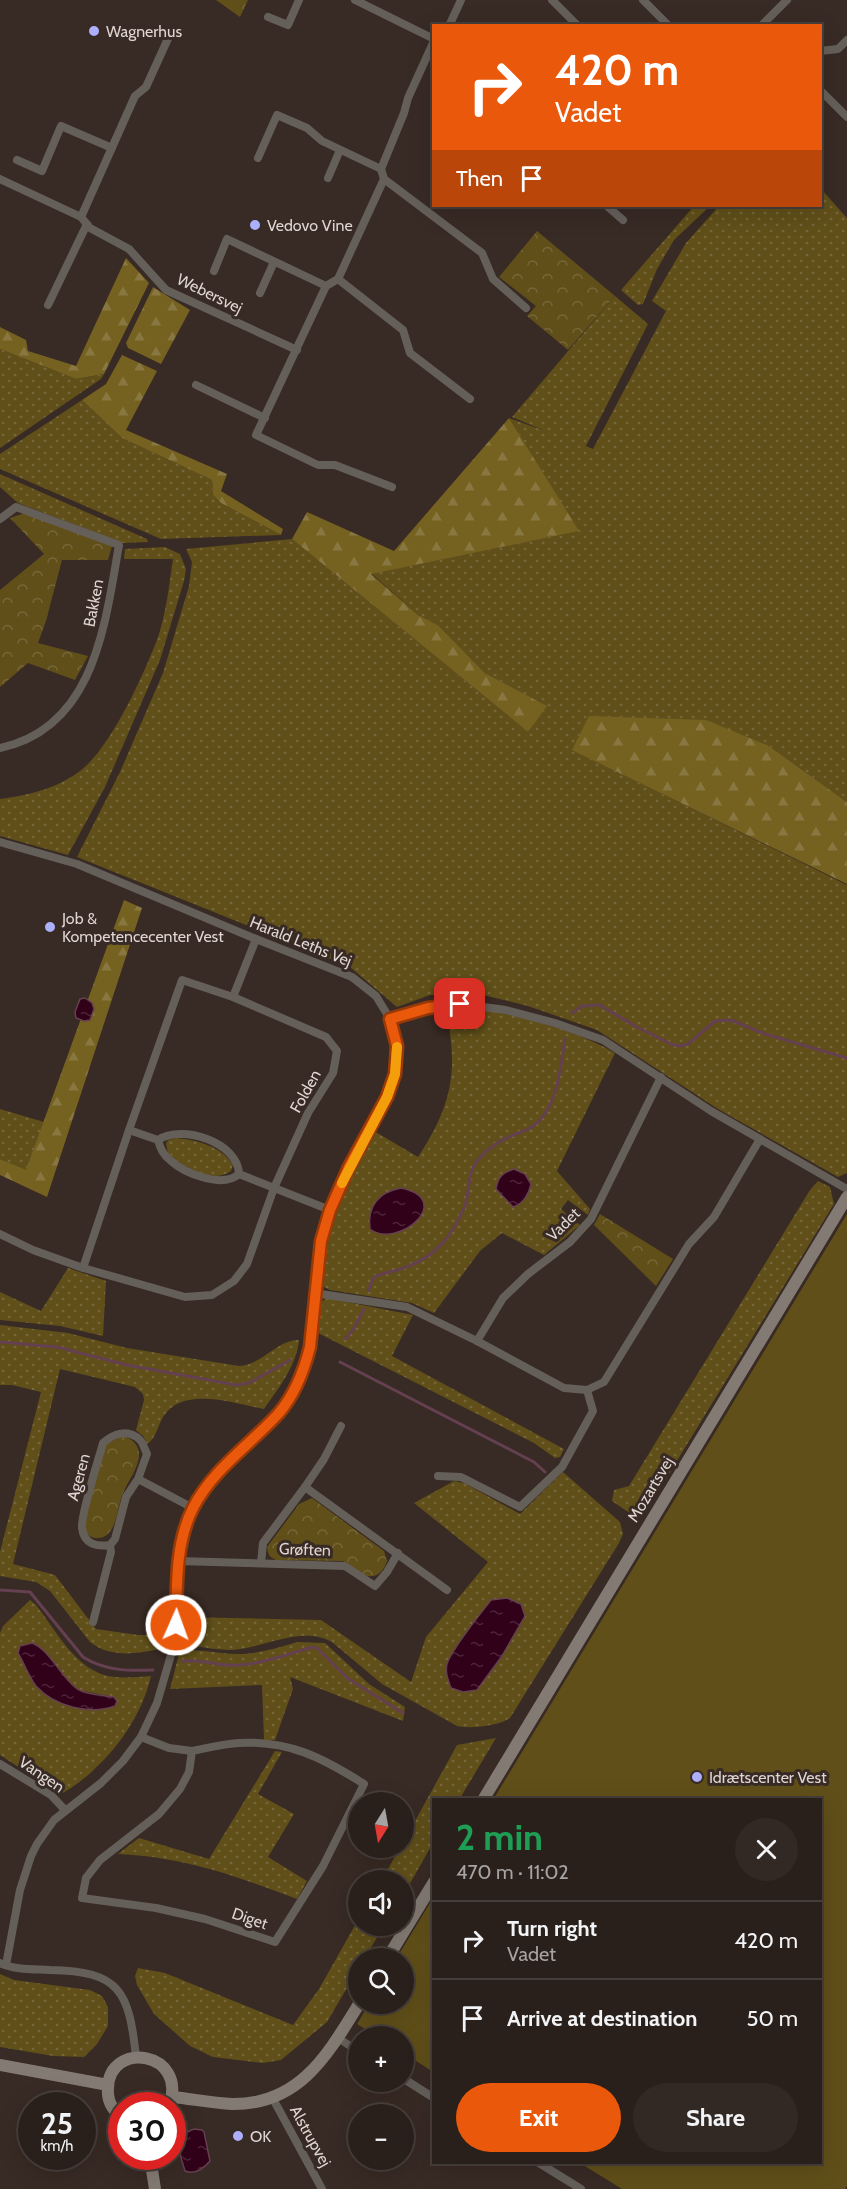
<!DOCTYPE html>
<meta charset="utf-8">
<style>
:root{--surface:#2a201b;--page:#322824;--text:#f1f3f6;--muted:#a5a3a3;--line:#463e3a;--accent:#ea580c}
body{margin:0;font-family:Cabin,sans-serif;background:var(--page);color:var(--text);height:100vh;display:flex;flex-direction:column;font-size:22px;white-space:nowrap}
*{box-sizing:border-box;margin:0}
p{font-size:20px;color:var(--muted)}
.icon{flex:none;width:33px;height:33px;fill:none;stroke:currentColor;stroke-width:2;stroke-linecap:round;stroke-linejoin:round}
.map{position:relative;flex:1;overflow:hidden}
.side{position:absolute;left:432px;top:1798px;width:390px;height:366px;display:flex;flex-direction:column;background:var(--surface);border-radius:0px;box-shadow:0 6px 24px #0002,0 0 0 2px var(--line)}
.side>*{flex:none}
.guide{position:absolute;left:432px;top:24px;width:390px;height:183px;border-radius:0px;box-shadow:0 6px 24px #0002,0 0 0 2px var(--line);background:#ea580c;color:#fff;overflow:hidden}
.needle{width:39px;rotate:191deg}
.fabs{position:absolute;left:348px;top:1792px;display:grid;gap:12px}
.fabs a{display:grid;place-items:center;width:66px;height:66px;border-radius:50%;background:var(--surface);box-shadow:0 6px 24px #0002,0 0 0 2px var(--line);font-size:30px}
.speed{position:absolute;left:18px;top:2092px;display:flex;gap:12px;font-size:30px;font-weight:700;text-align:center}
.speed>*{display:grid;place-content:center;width:78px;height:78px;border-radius:50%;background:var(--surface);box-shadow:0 6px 24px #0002,0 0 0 2px var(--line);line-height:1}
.speed small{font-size:15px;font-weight:400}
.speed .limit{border:9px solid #d22;background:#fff;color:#111}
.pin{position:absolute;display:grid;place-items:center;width:51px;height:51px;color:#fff;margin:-26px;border-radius:12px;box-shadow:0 3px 9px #0006}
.me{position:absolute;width:66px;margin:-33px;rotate:2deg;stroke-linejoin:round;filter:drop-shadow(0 0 4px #0008)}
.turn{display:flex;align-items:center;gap:21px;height:126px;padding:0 24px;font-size:27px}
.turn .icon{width:78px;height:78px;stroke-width:2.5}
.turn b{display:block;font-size:42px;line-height:51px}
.then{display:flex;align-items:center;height:57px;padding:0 24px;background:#0003;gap:12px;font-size:22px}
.round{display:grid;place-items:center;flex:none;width:63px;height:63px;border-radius:32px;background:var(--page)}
.summary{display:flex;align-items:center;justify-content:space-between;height:102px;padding:0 24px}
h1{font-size:36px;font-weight:800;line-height:45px;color:#1e9e55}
.primary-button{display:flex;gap:12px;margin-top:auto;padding:12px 24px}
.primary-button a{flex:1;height:69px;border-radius:36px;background:var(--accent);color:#fff;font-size:24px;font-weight:800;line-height:69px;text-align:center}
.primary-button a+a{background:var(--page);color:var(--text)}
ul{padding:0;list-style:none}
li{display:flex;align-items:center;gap:18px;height:78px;padding:0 24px;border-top:2px solid var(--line)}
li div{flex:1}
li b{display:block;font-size:22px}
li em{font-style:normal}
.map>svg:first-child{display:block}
</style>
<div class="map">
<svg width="847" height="2189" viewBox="0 0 847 2189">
<defs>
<pattern id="grass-dots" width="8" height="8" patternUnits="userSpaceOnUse" patternTransform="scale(1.5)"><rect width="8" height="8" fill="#604f19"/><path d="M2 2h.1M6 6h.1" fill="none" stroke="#76673a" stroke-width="1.8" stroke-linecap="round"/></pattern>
<pattern id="forest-firs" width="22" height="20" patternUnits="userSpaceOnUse" patternTransform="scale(1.5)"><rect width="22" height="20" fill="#756120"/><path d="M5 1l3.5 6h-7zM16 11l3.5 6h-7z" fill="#887740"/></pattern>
<pattern id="park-crowns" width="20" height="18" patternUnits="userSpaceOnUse" patternTransform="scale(1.5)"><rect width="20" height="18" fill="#604f19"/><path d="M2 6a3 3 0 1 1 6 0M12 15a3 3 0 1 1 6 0" fill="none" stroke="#76673a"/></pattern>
<pattern id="water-ripples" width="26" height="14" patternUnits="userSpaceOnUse" patternTransform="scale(1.5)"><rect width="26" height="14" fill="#310019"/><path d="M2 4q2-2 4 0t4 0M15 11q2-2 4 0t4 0" fill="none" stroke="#4e243a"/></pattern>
</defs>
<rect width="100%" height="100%" fill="#382a24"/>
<g fill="url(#grass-dots)" fill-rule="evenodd">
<polygon points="821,189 847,218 847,802 769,746 573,750 847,885 847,1173 838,1177 718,1109 597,1030 528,1006 475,993 430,995 397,1007 350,967 77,857 120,772 163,673 189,586 192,562 186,549 292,539 528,732 546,706 485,673 438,625 418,615 371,573 578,531 509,418 545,431 512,417 615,296 648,324 586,446 593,449 666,311 652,301 686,243 719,206 820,206"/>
<polygon points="694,206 710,206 674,240 657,269 643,304 638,305 621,290"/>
<polygon points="0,349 76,379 104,374 101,379 0,448"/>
<polygon points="82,400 122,438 212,480 213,495 221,503 281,535 161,539 0,469 0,454"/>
<polygon points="0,474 147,539 148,542 123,543 18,503 0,487"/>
<path d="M165,547L180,554L186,569L184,581L160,660L105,787L68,855L0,836V799C31,795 64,787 88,764C115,737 143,676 157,640C166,615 169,586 173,559H124L125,549Z"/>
<path d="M462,1005C514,1015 568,1026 615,1053L557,1171L590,1209L588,1215L568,1200L561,1209L580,1225L544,1255L502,1233L480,1251L434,1313L412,1303L330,1290L324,1287C320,1278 323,1269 324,1259C330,1212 351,1172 374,1131L418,1157C453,1104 459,1068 445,1007Z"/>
<polygon points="0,1109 44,1122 26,1171 0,1159"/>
<path d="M176,1138C197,1140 221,1146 233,1165L231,1171C212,1185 182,1166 168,1153L166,1144L168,1140Z"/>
<polygon points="818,1181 830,1187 834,1204 645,1513 631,1514 612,1501 614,1490 629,1486 810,1190"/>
<polygon points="68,1268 106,1281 103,1336 60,1326 0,1320 0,1292 41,1311"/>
<polygon points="325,1299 332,1299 413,1315 392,1356 564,1449 560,1457 555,1458 534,1443 318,1333 318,1305"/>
<path d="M0,1325L68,1333L127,1348L239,1366C262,1365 278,1339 299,1340C297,1365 278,1389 264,1409C235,1404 183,1385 163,1417C158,1425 156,1439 147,1444L143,1436L136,1430L144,1400L143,1394L135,1387L60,1369L13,1564L55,1575L96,1629L138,1635H161L160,1649C135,1654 111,1658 90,1642L50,1591L36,1582L0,1576V1552L41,1392L12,1385H0Z"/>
<path d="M563,1472L620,1522L623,1534L619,1543L510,1718C499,1726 470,1729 457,1726L382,1684L332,1642C301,1625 265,1648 232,1650C215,1650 197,1646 181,1644L182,1617L321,1620L411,1682L426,1637L488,1562L414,1503L454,1481L464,1483L520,1514ZM491,1600L521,1604L525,1616L502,1656L477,1690L447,1663L464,1636Z"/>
<path d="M30,1600L36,1605C55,1629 73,1665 104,1675C118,1679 136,1677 151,1676C142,1715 117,1750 87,1776C79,1782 70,1790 60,1794L0,1755V1633L3,1626ZM62,1675L78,1690L114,1697L36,1686Z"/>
<path d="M297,1642L325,1643L369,1684L405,1707L403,1721L290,1677L293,1689L275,1740H264L262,1685L170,1689L180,1650C199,1649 218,1654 237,1654C257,1654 278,1648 297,1642Z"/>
<polygon points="496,1738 459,1800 434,1800 433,1843 404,1894 404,1881 381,1881 400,1848 404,1848 404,1841 457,1745"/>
<path d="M275,1751L282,1752L258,1794L294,1814L268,1857L307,1881L297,1899C254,1883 210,1866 164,1859C149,1856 134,1855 118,1854L139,1838L209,1859Z"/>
<polygon points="358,1920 358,1926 384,1926 364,1959 358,1959 358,1969 327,2022 281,2060 263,2063 213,2057 190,2046 154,2014 137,1985 135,1976 138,1968 165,1973 293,2025 319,1989"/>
<polygon points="0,1974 14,1980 90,1990 102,1996 108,2007 108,2026 97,2044 84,2057 53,2056 0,2047"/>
</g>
<g fill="url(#forest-firs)">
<polygon points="126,258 149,283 104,374 76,379 0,349 0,327 26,340 28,351 76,366"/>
<polygon points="153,287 190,310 161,364 128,348 126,343"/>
<polygon points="122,355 157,371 126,430 227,474 221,491 283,529 281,535 221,503 213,495 212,480 122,438 82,400 106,384"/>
<polygon points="509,418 579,531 371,574 418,615 438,625 485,673 547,706 528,732 292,539 307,512 394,551"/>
<polygon points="589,716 706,720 769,746 847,802 847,884 572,750"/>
<polygon points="124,900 142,908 47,1197 0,1175 0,1159 26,1170"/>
</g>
<g fill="url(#park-crowns)">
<polygon points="216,0 248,0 240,17"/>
<polygon points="537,231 615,296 568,350 527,316 536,306 499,277"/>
<polygon points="25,513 112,546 108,560 62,560 46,621 38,643 88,656 75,680 28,663 0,687 0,590 44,554 10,518"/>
<polygon points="600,1214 673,1259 656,1286 594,1225"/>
<path d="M124,1436C132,1439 138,1444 139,1453C140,1466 128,1481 123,1493C117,1506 117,1540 96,1538C91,1538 88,1535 85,1530L84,1522L104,1444Z"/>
<path d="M312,1498L384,1551L387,1561C384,1571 377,1578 367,1576L343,1561L276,1560C269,1557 268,1554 267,1547L299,1504Z"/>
</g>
<g fill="#604f19">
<polygon points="847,1214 847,2186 845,2189 622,2189 580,2163 820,2163 820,1800 493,1800"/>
<polygon points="433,1898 433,2072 404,2053 404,2037 378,2037 357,2024 369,2004 404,2004 404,1959 396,1959"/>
</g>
<g fill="url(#water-ripples)" stroke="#654050" stroke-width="1.5">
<polygon points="85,998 92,1003 94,1009 90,1020 84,1021 76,1018 75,1012 80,999"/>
<path d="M514,1169L525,1174L531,1184C529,1194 523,1204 513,1207L496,1189C498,1177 502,1173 514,1169Z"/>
<path d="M401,1188C457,1200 397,1250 370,1229C367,1206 379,1192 401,1188Z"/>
<path d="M507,1598L521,1604L525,1616L502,1656L477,1690L463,1692L451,1688C448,1680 445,1672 447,1664C451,1650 481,1613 491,1600Z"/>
<path d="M32,1643C49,1649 61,1677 76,1688C85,1695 103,1695 114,1697L117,1701L115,1706C90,1715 55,1707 36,1686C29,1677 24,1663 18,1653L20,1646Z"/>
<path d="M194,2129L202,2130L204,2132L210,2161C204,2168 195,2175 185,2171C180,2153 171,2137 194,2129Z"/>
</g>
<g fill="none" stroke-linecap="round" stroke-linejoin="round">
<g stroke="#654050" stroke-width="3">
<polyline points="572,1013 582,1006 600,1005 633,1025 671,1044 679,1046 688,1044 715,1021 731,1020 765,1034 847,1058"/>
<path d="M368,1291L374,1277C385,1272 398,1271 409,1266C438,1254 451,1237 464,1208C470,1195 467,1176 475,1164C483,1152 498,1141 511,1136C517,1133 523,1132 528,1129C558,1113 560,1069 565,1039"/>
<polyline points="345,1339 353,1330 364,1309"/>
<polyline points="0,1342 57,1347 127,1365 236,1385 249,1383 290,1360"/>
<polyline points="340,1362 534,1462 545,1472"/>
<path d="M0,1590L30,1592L83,1657C105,1671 129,1671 153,1670"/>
<path d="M183,1661C202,1659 220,1667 239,1665C264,1663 289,1654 312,1647L317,1648L347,1678L403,1713"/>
</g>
<g stroke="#655f5a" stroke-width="8">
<polyline points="355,0 434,39"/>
<polyline points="552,0 578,26"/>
<polyline points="643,0 669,26"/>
<polyline points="268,17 288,25 299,0"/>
<polyline points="449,26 461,0"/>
<polyline points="761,26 787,0"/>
<polyline points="820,51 838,49 847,40"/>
<polyline points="820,90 847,117"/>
<polyline points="258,158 277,115 307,128 322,141 381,169"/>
<polyline points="17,160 42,171 61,126 112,148"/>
<polyline points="328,178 340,150"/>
<polyline points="0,179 81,217 90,228 129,249 166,290 297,350"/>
<polyline points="384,179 482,253 493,279 526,308"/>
<polyline points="607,206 623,220"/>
<polyline points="81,217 135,96 146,87 171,32"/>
<polyline points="214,271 227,239 326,286"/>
<polyline points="338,279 403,330 410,353 470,399"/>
<polyline points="260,293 274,262"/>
<polyline points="48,305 87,224"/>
<polyline points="196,385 265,418"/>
<polyline points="392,487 335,465 318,465 256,435 326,286 338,279 384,179 381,169 404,113 408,98 434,41"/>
<path d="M0,519L16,507L119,545C105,624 95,728 0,748"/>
<polyline points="0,842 77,864 256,939 352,977 376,996 390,1019 397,1046 395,1074 387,1097 349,1167 330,1210 321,1241 311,1347 303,1372 292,1394 279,1413 214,1475 193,1508 183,1534 178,1561 173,1648 157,1703 141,1737 123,1761 101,1783 54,1820 37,1844 31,1856 20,1890 6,1965"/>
<polyline points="233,997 256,939"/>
<polyline points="390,1019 428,1008 460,1004 506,1010 555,1023 603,1040 711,1111 847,1189"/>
<path d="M129,1130L158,1140C160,1148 163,1155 170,1160C184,1173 222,1189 239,1174C238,1142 182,1124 158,1140"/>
<polyline points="239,1174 330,1210"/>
<polyline points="0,1234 33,1250 83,1268 185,1297 212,1295 234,1281 247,1264 274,1188 308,1113 333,1073 337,1051 326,1037 233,997 182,980 129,1130 83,1268"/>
<polyline points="314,1293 407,1307 477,1341 564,1388 587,1390 604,1382 689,1244 714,1217 760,1139"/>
<polyline points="477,1341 503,1298 528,1274 570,1242 591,1219 661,1077"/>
<polyline points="438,1476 461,1477 520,1507 562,1467 593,1411 587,1390"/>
<path d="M138,1479L147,1454C145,1450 143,1443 140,1440C128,1428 113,1434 103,1443C99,1458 80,1517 82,1528C84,1544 96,1547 110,1545L115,1539L126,1497L138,1479L193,1508"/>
<polyline points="305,1487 447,1590"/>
<polyline points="178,1561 345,1566 375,1586 387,1572 398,1553"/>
<polyline points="261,1563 263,1543 305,1487 324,1459 341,1426"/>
<polyline points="93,1622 111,1552 110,1545"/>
<path d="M141,1737L169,1748L192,1751L189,1772L180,1789L159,1814L100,1860L86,1878L82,1898L156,1908L205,1919L275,1942L323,1866L364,1784C323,1758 289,1740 238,1743C223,1744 207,1748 192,1751"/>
<polyline points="0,1764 51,1795 65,1810"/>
<path d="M0,1963C15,1970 34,1969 50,1970C120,1971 129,1991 136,2057"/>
<polyline points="338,2038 358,2051"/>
<polyline points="404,2079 434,2098"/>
<polyline points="272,2097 322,2189"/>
<polyline points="539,2163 581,2189"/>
</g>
<g stroke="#837b73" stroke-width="12">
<polyline points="483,1800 847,1197"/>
<polyline points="387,1959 434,1882"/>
<polyline points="0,2065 108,2085"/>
<path d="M173,2097C192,2099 212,2103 232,2104C300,2105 328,2054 359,2004"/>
<path d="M122,2117C112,2110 107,2100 108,2088C109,2040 189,2051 169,2106"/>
<polyline points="150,2157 155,2189"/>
</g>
</g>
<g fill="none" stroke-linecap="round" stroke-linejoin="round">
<defs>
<path id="route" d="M176,1625C177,1585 175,1544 193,1508C213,1469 250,1445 279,1413C295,1394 304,1371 310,1347L321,1241L330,1210L349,1167L387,1097L395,1074L397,1046L390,1019L428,1008L460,1004"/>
</defs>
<use href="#route" stroke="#983908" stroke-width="15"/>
<use href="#route" stroke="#ea580c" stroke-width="10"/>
<polyline stroke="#f59e0b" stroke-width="10" points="342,1183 387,1097 395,1074 397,1047"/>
</g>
<g fill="#acaffb" stroke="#382a24" stroke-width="2">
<circle cx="94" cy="31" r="6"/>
<circle cx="255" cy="225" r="6"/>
<circle cx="50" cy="927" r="6"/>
<circle cx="697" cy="1777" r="6"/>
<circle cx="238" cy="2136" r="6"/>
</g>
<g text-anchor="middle" stroke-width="6" stroke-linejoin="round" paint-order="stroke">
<g font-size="16" fill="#dfd5d2" stroke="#382a24" text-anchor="start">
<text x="106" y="37">Wagnerhus</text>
<text x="267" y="231">Vedovo Vine</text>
<text x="62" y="924">Job &amp;<tspan x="62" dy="18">Kompetencecenter Vest</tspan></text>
<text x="709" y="1783">Idrætscenter Vest</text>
<text x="250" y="2142">OK</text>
</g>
<g font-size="16" fill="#dfd5d2" stroke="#382a24">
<text transform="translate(210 293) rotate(26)" y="6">Webersvej</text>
<text transform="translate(93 603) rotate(-79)" y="6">Bakken</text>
<text transform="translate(301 941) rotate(22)" y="6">Harald Leths Vej</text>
<text transform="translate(305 1091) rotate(-61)" y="6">Folden</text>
<text transform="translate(563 1224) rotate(-45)" y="6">Vadet</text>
<text transform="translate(78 1477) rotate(-75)" y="6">Ageren</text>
<text transform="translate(650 1489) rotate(-59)" y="6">Mozartsvej</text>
<text transform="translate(305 1549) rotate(2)" y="6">Grøften</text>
<text transform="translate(42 1774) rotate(34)" y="6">Vangen</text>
<text transform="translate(250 1918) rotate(19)" y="6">Diget</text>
<text transform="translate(311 2136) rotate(61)" y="6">Alstrupvej</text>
</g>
</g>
</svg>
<div class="fabs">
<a><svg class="needle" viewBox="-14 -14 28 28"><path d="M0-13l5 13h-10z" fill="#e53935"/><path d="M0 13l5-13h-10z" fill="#a5a3a3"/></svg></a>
<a><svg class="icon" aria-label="sound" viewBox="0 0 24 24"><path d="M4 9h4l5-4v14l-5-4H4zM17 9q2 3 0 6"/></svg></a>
<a><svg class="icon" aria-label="search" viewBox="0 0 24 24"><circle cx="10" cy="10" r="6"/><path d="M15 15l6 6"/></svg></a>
<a>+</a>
<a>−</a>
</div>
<div class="speed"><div>25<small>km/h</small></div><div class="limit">30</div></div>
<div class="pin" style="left:460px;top:1004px;background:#d93025"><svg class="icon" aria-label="arrive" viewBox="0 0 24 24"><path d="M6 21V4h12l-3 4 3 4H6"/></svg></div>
<svg class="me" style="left:176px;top:1625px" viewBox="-20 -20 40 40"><circle r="17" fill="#ea580c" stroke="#fff" stroke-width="3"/><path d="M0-11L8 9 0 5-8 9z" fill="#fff"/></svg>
<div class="guide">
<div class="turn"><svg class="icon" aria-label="right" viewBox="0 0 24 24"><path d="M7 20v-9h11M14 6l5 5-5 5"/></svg><div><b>420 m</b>Vadet</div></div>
<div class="then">Then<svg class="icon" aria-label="arrive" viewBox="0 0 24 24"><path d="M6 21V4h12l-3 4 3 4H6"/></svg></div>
</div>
<section class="side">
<div class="summary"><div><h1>2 min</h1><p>470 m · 11:02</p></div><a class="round"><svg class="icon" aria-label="close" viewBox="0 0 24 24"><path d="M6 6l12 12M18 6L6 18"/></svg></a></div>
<ul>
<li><svg class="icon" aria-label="right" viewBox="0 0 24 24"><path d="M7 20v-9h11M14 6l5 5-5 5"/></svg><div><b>Turn right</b><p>Vadet</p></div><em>420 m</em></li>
<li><svg class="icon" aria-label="arrive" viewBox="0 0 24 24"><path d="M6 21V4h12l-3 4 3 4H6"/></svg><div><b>Arrive at destination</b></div><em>50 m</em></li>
</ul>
<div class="primary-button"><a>Exit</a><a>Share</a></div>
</section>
</div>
